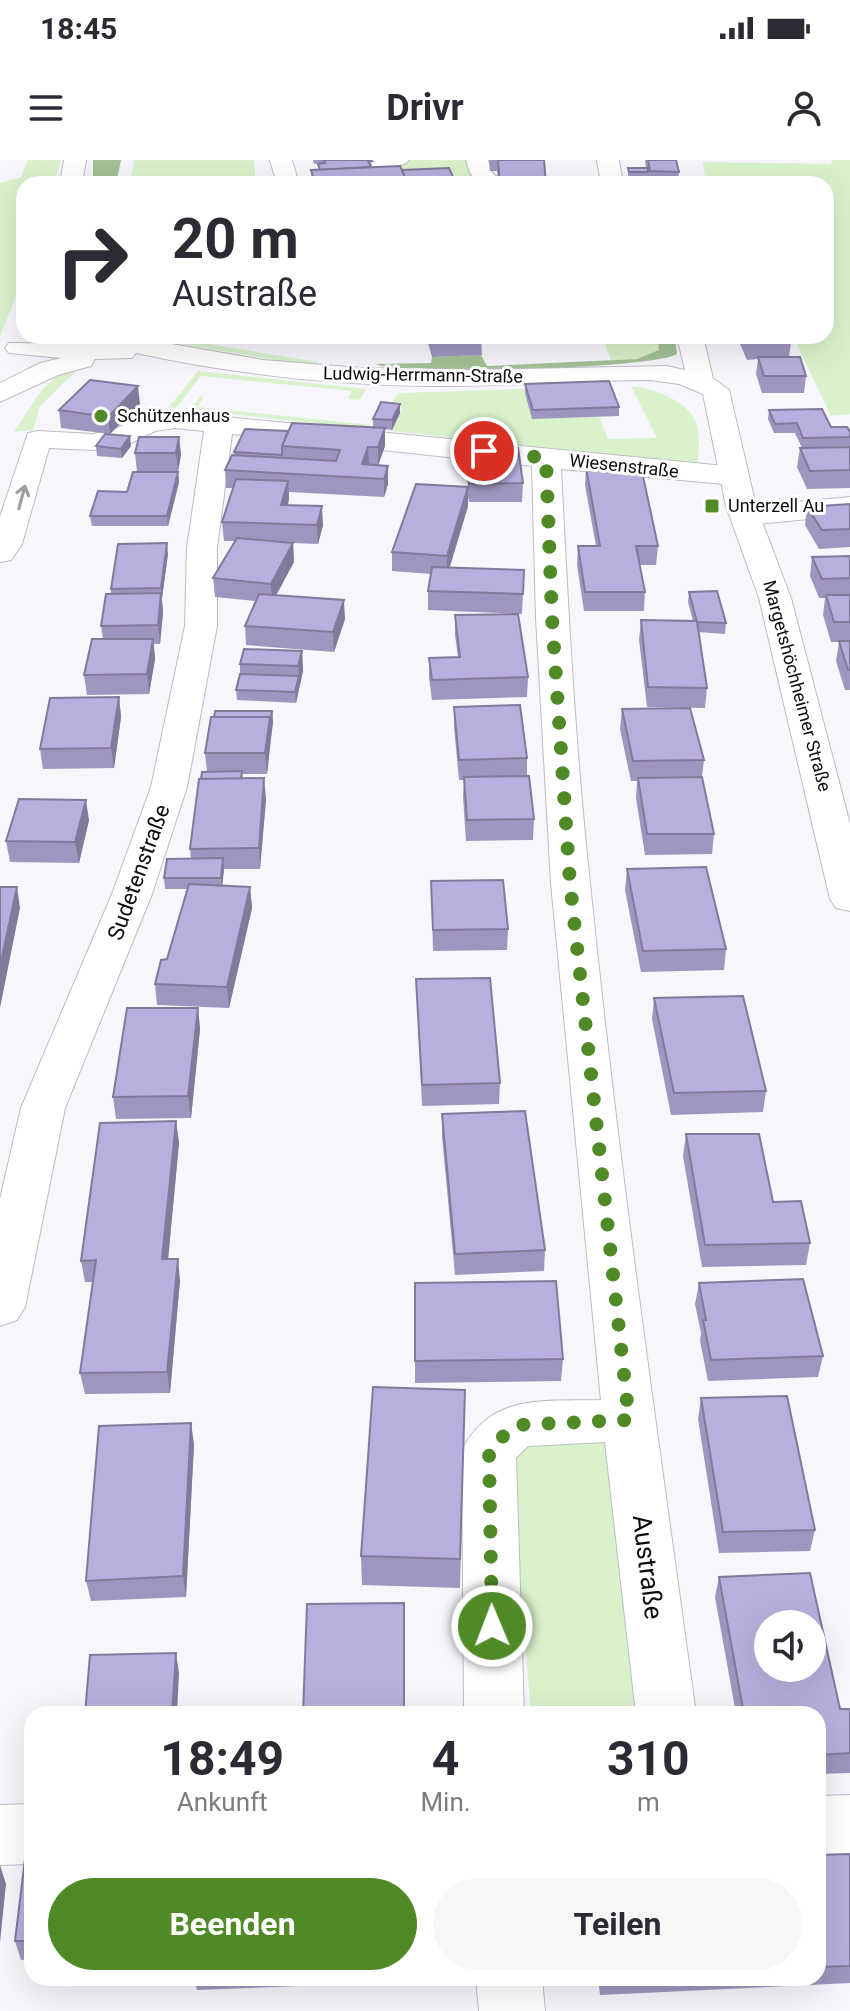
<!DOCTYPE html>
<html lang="de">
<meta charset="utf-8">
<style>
:root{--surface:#fff;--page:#f7f7f7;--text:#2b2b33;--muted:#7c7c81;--accent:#508a27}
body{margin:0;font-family:Roboto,sans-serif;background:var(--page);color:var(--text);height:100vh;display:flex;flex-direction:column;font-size:30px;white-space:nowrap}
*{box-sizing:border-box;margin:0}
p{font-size:26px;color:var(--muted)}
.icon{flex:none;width:44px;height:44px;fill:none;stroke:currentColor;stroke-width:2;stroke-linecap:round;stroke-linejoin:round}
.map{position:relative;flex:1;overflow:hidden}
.side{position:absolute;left:24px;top:1546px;width:802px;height:280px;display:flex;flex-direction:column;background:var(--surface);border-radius:24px;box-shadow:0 8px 32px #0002}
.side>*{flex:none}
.guide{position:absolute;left:16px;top:16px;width:818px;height:168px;border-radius:24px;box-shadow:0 8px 32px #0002;background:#fff;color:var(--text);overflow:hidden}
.controls{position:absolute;left:754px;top:1450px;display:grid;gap:16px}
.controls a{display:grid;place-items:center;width:72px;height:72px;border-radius:50%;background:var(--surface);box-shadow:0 8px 32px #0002;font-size:40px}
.pin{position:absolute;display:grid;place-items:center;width:68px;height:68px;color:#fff;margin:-34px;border:4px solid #fff;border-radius:50%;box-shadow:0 2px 8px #0007}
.me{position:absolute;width:88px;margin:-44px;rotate:359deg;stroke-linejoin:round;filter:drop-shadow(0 0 6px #0008)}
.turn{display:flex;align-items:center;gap:28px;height:168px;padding:0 24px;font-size:36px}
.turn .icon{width:104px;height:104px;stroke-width:2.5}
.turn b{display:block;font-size:56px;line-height:68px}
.eta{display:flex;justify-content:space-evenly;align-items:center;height:136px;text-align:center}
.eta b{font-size:48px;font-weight:700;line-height:56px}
.action{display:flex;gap:16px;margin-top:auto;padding:16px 24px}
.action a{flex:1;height:92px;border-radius:48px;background:var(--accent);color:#fff;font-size:32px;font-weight:700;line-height:92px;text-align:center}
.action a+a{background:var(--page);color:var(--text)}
.status{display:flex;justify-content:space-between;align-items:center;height:56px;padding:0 40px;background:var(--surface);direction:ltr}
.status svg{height:22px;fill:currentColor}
header{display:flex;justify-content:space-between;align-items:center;height:104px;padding:0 24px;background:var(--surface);font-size:36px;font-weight:700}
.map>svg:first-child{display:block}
</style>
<div class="status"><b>18:45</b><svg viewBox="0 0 49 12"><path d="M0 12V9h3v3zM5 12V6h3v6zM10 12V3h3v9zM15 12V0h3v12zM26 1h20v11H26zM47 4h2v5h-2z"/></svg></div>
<header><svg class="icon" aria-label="menu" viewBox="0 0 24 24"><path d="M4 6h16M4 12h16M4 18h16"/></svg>Drivr<svg class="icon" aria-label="person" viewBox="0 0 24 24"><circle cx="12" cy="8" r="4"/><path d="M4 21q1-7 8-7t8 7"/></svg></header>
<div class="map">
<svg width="850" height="1851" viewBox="0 0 850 1851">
<rect width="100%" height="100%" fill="#f7f6fd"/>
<g fill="#d9f2cc">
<polygon points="28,0 61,0 54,24 24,24 24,116 0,176 0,23 21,17"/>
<polygon points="134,0 254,0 256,20 262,20 263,24 130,24"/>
<polygon points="412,0 470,0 474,15 465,21 397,24 380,5"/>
<polygon points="832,0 850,0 850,254 831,256 793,176 826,176 826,24 706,24 703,2 831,4"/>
<polygon points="133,176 186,176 196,182 318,202 316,207"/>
<polygon points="602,176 658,176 660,190 637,199 611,200"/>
<path d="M77,210L40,246L33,270L14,272C28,252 48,209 77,210Z"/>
<polygon points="198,211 366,229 360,240 348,239 352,231 201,216 176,248 169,247"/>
<path d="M607,226L599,257L608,279L657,278L631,226C656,229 694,242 698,270C700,281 698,293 698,304L391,271L402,248L390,246L398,233Z"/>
<polygon points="201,236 203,238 198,247 371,265 368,269 194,250 193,246"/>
<polygon points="614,1279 648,1554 531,1554 510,1294 516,1287"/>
</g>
<g fill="#a5c196">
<polygon points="93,0 121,0 116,24 93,24"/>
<path d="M658,176H675L677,194C654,209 396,216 376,204L431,203L432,197L481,195L487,206L637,199L659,190Z"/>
</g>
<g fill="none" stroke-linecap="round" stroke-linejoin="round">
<defs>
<g id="street">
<polygon points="270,0 292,0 299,24 277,24"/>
<polygon points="366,0 409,0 405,4 374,10 367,8 363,4"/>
<polygon points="466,0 488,0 491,11 503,24 480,24 470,13"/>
<polygon points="597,0 619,0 623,24 601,24"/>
<polygon points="677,176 703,176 713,219 709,225 691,225 687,219"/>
<path d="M175,252L735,307L745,310L749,316L745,322L735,325L561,309C568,447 575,585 590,723C618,1001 658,1278 696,1554H636L605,1282L528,1286L516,1298L524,1554H464L462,1290C492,1232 545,1242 601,1240L551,723L536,458L532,306L232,274L217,388V466L187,627L152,734L65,948L25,1147L17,1160L0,1166V1039L21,948L112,734L151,627L185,466L187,388L204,271L175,268L155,271L133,282L93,290L49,288L22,384L11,400L0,402V357L28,273L38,271L93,274L115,269L139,257Z"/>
<polygon points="850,337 850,355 746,365 735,362 731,356 735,350 746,347"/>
<polygon points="850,1635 850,1695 818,1696 818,1636"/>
<polygon points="32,1644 32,1704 0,1705 0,1645"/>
<polygon points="476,1818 542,1818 545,1851 479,1851"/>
</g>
<g id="secondary">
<polygon points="64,0 86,0 82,24 60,24"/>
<path d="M77,176H126L263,200L361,208L470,210L667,206L710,216L729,230L756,346L791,438L850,664V751L836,748L830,739L759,438L726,346L703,234L679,224L650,220C577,220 504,227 431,226C331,225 234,214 136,193L132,198L95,199L91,206L58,215L0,242V223L40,203L61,198L9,193L5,188L9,183L90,184L81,181Z"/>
</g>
</defs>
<use href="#street" stroke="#bebcc3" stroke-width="2"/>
<use href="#secondary" stroke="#bebcc3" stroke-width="2"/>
<use href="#street" fill="#fff" fill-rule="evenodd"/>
<use href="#secondary" fill="#fff" fill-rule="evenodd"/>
</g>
<g fill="#9f96bf">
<polygon points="313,0 371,0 372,7 402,10 454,20 486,24 312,24 311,10 319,10 318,4 321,3 314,4"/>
<polygon points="489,0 544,0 546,24 498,24 497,11 490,11"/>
<polygon points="645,0 676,0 679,12 678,20 696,24 648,24 648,20 628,20 628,8 646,8"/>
<polygon points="426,176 481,176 482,195 432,197"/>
<polygon points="741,176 788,176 791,182 789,197 806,216 804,233 762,233 756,214 758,199 747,200 740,184"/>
<polygon points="525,224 619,247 619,256 532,259 525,233"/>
<polygon points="140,244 110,274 131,286 122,298 97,296 96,286 110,274 61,268 59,250"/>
<polygon points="400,244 400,253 392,270 385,269 385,286 378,305 388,306 388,324 384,337 289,332 289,339 288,345 323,365 318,384 293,383 294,402 276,435 345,459 334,492 246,485 245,466 255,441 215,437 213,418 235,381 224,381 222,362 233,328 226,328 225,310 234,295 234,292 288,271 373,268 373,259"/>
<polygon points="769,250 850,272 850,286 802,288 795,273 774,273 768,259"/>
<polygon points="179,277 181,295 178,311 137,312 135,293"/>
<polygon points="850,287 850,328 807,329 797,307 800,288"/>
<polygon points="466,288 523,323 522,342 469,342 468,336 468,346 450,407 524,410 522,454 428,450 428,431 431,414 392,411 392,392 468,327"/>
<polygon points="586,307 658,386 656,405 640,405 645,432 644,451 584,451 577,405 578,386 596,386 585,325"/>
<polygon points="178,312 179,322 168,366 92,366 90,356 127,332"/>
<polygon points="850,344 850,387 819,389 805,365 807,347"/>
<polygon points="168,394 162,438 163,452 160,484 154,484 155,499 149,534 87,535 84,515 103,479 101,466 111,434 111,429"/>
<polygon points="850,396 850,530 845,530 836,501 839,482 831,482 823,455 825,438 819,438 810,416 812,397"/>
<polygon points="689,432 726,463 725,474 698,472 707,528 705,548 647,547 639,480 641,460 693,461 688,442"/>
<polygon points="455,455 528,517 527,537 432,540 429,518 429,498 458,497 455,475"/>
<polygon points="302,491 303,511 296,543 237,540 236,530 240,514 240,504"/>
<polygon points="119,537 121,557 114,608 43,609 40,589"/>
<polygon points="454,547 527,598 527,616 534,659 533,680 466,681 463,637 464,620 459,620 454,567"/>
<polygon points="622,549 704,600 702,617 714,674 712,694 645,695 636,638 637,621 631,621 620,569"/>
<polygon points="272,551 273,562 267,614 242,614 243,619 266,639 260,709 224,709 222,726 250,727 252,748 229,848 157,845 155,824 167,799 187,729 165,729 164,718 191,699 190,689 207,611 205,593"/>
<polygon points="89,660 79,703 10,702 6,681"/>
<polygon points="627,709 726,789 724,810 641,812 625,730"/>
<polygon points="431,721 508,769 507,790 433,791"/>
<polygon points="416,819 500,923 499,944 422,946"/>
<polygon points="654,838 766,931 763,952 671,955 652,859"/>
<polygon points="198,848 200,869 191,958 116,959 113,937"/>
<polygon points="442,954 545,1090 544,1111 455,1115 442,976"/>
<polygon points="176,961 179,983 168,1099 180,1120 170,1233 85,1234 80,1213 93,1122 85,1122 81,1101"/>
<polygon points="686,974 773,1042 810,1083 806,1105 702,1107 683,996"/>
<polygon points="415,1123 563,1199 561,1221 415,1223"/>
<polygon points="699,1123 823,1196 818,1217 708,1221 700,1181 701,1173 695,1144"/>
<polygon points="465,1230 460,1428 362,1425 361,1396"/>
<polygon points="701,1238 815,1370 810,1391 719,1393 698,1259"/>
<polygon points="194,1284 186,1437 91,1441 86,1421"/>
<polygon points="719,1417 840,1549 850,1549 850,1613 818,1614 818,1554 736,1554 715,1437"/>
<polygon points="850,1694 850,1823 600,1835 598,1818 818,1818 818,1695"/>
<polygon points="32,1699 32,1799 21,1800 15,1781"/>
<polygon points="194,1818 450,1818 450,1820 197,1830"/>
</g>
<g fill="#827a9b">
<polygon points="138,226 140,244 110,274 108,257"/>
<polygon points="400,244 400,253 392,270 392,260"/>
<polygon points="385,268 385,286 378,306 378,287"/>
<polygon points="130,276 131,286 122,298 121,289"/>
<polygon points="179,277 181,295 178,311 176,293"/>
<polygon points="368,287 369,305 362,304"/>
<polygon points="388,306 388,324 384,337 384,319"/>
<polygon points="178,312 179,322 168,366 167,356"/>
<polygon points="288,321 289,339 282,364 281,345"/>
<polygon points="468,327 468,346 447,415 447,396"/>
<polygon points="322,346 323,365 318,384 317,365"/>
<polygon points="167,383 168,394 162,438 161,428"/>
<polygon points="293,383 294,402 272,443 271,424"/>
<polygon points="161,433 163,452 160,484 158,465"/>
<polygon points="344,440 345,459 334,492 333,472"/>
<polygon points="153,479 155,499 149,534 147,514"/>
<polygon points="302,491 303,511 296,543 295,532 299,516 298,506"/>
<polygon points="119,537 121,557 114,608 111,588"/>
<polygon points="272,551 273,562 271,577 270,566"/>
<polygon points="270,557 271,577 267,614 265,593"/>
<polygon points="264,618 266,639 260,709 259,688"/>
<polygon points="86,640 89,660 79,703 75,682"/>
<polygon points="223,698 224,709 222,729 221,718"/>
<polygon points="17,727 20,748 0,848 0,806"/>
<polygon points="250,727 252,748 229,848 227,827"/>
<polygon points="198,848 200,869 191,958 188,936"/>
<polygon points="176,961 179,983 166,1121 162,1099"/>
<polygon points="178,1099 180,1120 170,1233 167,1212"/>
<polygon points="191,1263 194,1284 186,1437 183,1416"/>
<polygon points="176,1493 179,1513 177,1554 172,1554"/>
<polygon points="0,1705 6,1724 0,1782"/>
</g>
<g fill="#b9afde" stroke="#827a9b" stroke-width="2" fill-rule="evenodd">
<polygon points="324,0 371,0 372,1 368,1 371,7 320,10 318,4 325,3"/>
<polygon points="498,0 544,0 546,24 500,24"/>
<polygon points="648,0 676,0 679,12 650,11"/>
<polygon points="400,6 408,24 315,24 311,10"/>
<polygon points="449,8 456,24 408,24 402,10"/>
<polygon points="628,8 648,8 648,12 629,12"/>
<polygon points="486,18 486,24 456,24 454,20"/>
<polygon points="693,19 696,24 654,24 652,21"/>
<polygon points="570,20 590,20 591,24 571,24"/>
<polygon points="257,22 257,24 232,23"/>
<polygon points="431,176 481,176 482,178 432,180"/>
<polygon points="746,176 788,176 791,182 749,183"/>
<polygon points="758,197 800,197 806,216 764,216"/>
<polygon points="90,220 138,226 108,257 59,250"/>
<polygon points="609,221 619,247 533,250 525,224"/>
<polygon points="381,242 400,244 392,260 373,259"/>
<polygon points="822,249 831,267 847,267 850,272 850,277 803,278 797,263 775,264 769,250"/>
<polygon points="292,263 385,268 378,287 368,287 362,304 388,306 384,319 225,310 232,295 336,301 340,290 282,286"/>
<polygon points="245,269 288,271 282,286 282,295 234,292"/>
<polygon points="105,274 130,276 121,289 96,286"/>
<polygon points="139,277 179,277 176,293 135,293"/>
<polygon points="850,287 850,310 810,311 800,288"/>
<polygon points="466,288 518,288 523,323 469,324"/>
<polygon points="586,307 641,307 658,386 636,386 645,432 585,432 578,386 600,386"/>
<polygon points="133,312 178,312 167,356 90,356 98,331 127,332"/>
<polygon points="236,319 288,321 281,345 322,346 317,365 222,362"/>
<polygon points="416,324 468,327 447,396 392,392"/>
<polygon points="850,344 850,369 822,370 807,347"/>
<polygon points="237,378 293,383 271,424 213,418"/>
<polygon points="167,383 161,428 111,429 118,384"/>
<polygon points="850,396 850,418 822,419 812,397"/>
<polygon points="432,407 524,410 523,434 428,431"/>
<polygon points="717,431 726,463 697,462 689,432"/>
<polygon points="161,433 158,465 101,466 106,434"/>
<polygon points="259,434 344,440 333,472 245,466"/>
<polygon points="826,435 850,435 850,462 834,462"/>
<polygon points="518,454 528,517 432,520 429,498 460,497 455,455"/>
<polygon points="641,460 697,461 707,528 648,527"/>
<polygon points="92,479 153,479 147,514 84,515"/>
<polygon points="839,481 850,481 850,510 848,510"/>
<polygon points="244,489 302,491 298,506 240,504"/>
<polygon points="240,514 299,516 295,532 236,530"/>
<polygon points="119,537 111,588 40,589 50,538"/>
<polygon points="520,545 527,598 459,600 454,547"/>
<polygon points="690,548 704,600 633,601 622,549"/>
<polygon points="215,551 272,551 270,566 270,557 214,557"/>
<polygon points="211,557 270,557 265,593 205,593"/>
<polygon points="242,611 241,619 201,619 202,612"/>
<polygon points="529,616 534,659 467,660 464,617"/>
<polygon points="702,617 714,674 647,674 638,618"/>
<polygon points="264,618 259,688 190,689 199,619"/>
<polygon points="19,639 86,640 75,682 6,681"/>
<polygon points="223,698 221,718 164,718 167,699"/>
<polygon points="706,707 726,789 643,791 627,709"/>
<polygon points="503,720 508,769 433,770 431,721"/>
<polygon points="189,724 250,727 227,827 155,824 161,800 167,799"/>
<polygon points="0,727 17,727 0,806"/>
<polygon points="490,818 500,923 422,925 416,819"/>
<polygon points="743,836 766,931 674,933 654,838"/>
<polygon points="127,848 198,848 188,936 113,937"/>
<polygon points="525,951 545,1090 455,1094 442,954"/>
<polygon points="176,961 162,1099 178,1099 167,1212 80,1213 96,1100 81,1101 100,963"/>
<polygon points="686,974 759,974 773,1042 801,1041 810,1083 705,1085"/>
<polygon points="803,1119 823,1196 711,1200 703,1160 706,1160 699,1123"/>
<polygon points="556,1121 563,1199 415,1201 415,1123"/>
<polygon points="373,1227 465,1230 460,1399 361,1396"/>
<polygon points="787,1236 815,1370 723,1372 701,1238"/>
<polygon points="191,1263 183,1416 86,1421 99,1266"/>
<path d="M810,1413L840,1549H850V1593L818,1595V1554H744L719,1417ZM768,1464H812V1508H768Z"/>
<polygon points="404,1443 404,1554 303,1554 307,1444"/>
<polygon points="176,1493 172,1554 85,1554 90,1495"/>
<polygon points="850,1694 850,1806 818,1807 818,1695"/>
<polygon points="25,1699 32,1699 32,1781 15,1781"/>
</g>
<defs><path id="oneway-shaft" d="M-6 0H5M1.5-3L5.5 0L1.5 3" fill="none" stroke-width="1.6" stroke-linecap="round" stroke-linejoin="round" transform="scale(2)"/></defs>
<use stroke="#9e9e9f" href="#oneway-shaft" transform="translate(22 337) rotate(-75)"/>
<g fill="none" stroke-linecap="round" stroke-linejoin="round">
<polyline stroke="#508a27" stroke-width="14" stroke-dasharray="0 25.2" points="484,291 546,298 552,458 570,723 629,1260 515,1265 489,1290 492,1466"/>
</g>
<g fill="#508a27" stroke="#fff" stroke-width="3">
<circle cx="101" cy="256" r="8"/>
<rect x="704" y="338" width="16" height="16" rx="4"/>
</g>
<g text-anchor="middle" stroke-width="6" stroke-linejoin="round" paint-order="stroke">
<g font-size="18" fill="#0d0d0f" stroke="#fff">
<text transform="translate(423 215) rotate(1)" y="6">Ludwig-Herrmann-Straße</text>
<text transform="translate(624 306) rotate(6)" y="6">Wiesenstraße</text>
<text transform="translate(797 526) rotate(75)" y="6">Margetshöchheimer Straße</text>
</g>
<g font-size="18" fill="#0d0d0f" stroke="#fff" text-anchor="start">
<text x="117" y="262">Schützenhaus</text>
<text x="728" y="352">Unterzell Au</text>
</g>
<g font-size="22" fill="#0d0d0f" stroke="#fff">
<text transform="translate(138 712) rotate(-70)" y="8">Sudetenstraße</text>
</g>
<g font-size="26" fill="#0d0d0f" stroke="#fff">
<text transform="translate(648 1407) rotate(83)" y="9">Austraße</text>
</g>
</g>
</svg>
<div class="controls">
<a><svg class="icon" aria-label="sound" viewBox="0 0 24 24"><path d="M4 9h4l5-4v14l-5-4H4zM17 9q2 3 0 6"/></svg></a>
</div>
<div class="pin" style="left:484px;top:291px;background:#d93025"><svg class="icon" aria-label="arrive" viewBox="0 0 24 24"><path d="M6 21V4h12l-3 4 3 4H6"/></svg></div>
<svg class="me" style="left:492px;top:1466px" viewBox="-20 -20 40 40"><circle r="17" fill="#508a27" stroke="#fff" stroke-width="3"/><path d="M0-11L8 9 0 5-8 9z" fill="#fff"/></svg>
<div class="guide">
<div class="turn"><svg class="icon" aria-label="right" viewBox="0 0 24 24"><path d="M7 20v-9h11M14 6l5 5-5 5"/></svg><div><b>20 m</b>Austraße</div></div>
</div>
<section class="side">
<div class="eta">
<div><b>18:49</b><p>Ankunft</p></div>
<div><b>4</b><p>Min.</p></div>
<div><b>310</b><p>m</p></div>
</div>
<div class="action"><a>Beenden</a><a>Teilen</a></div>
</section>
</div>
